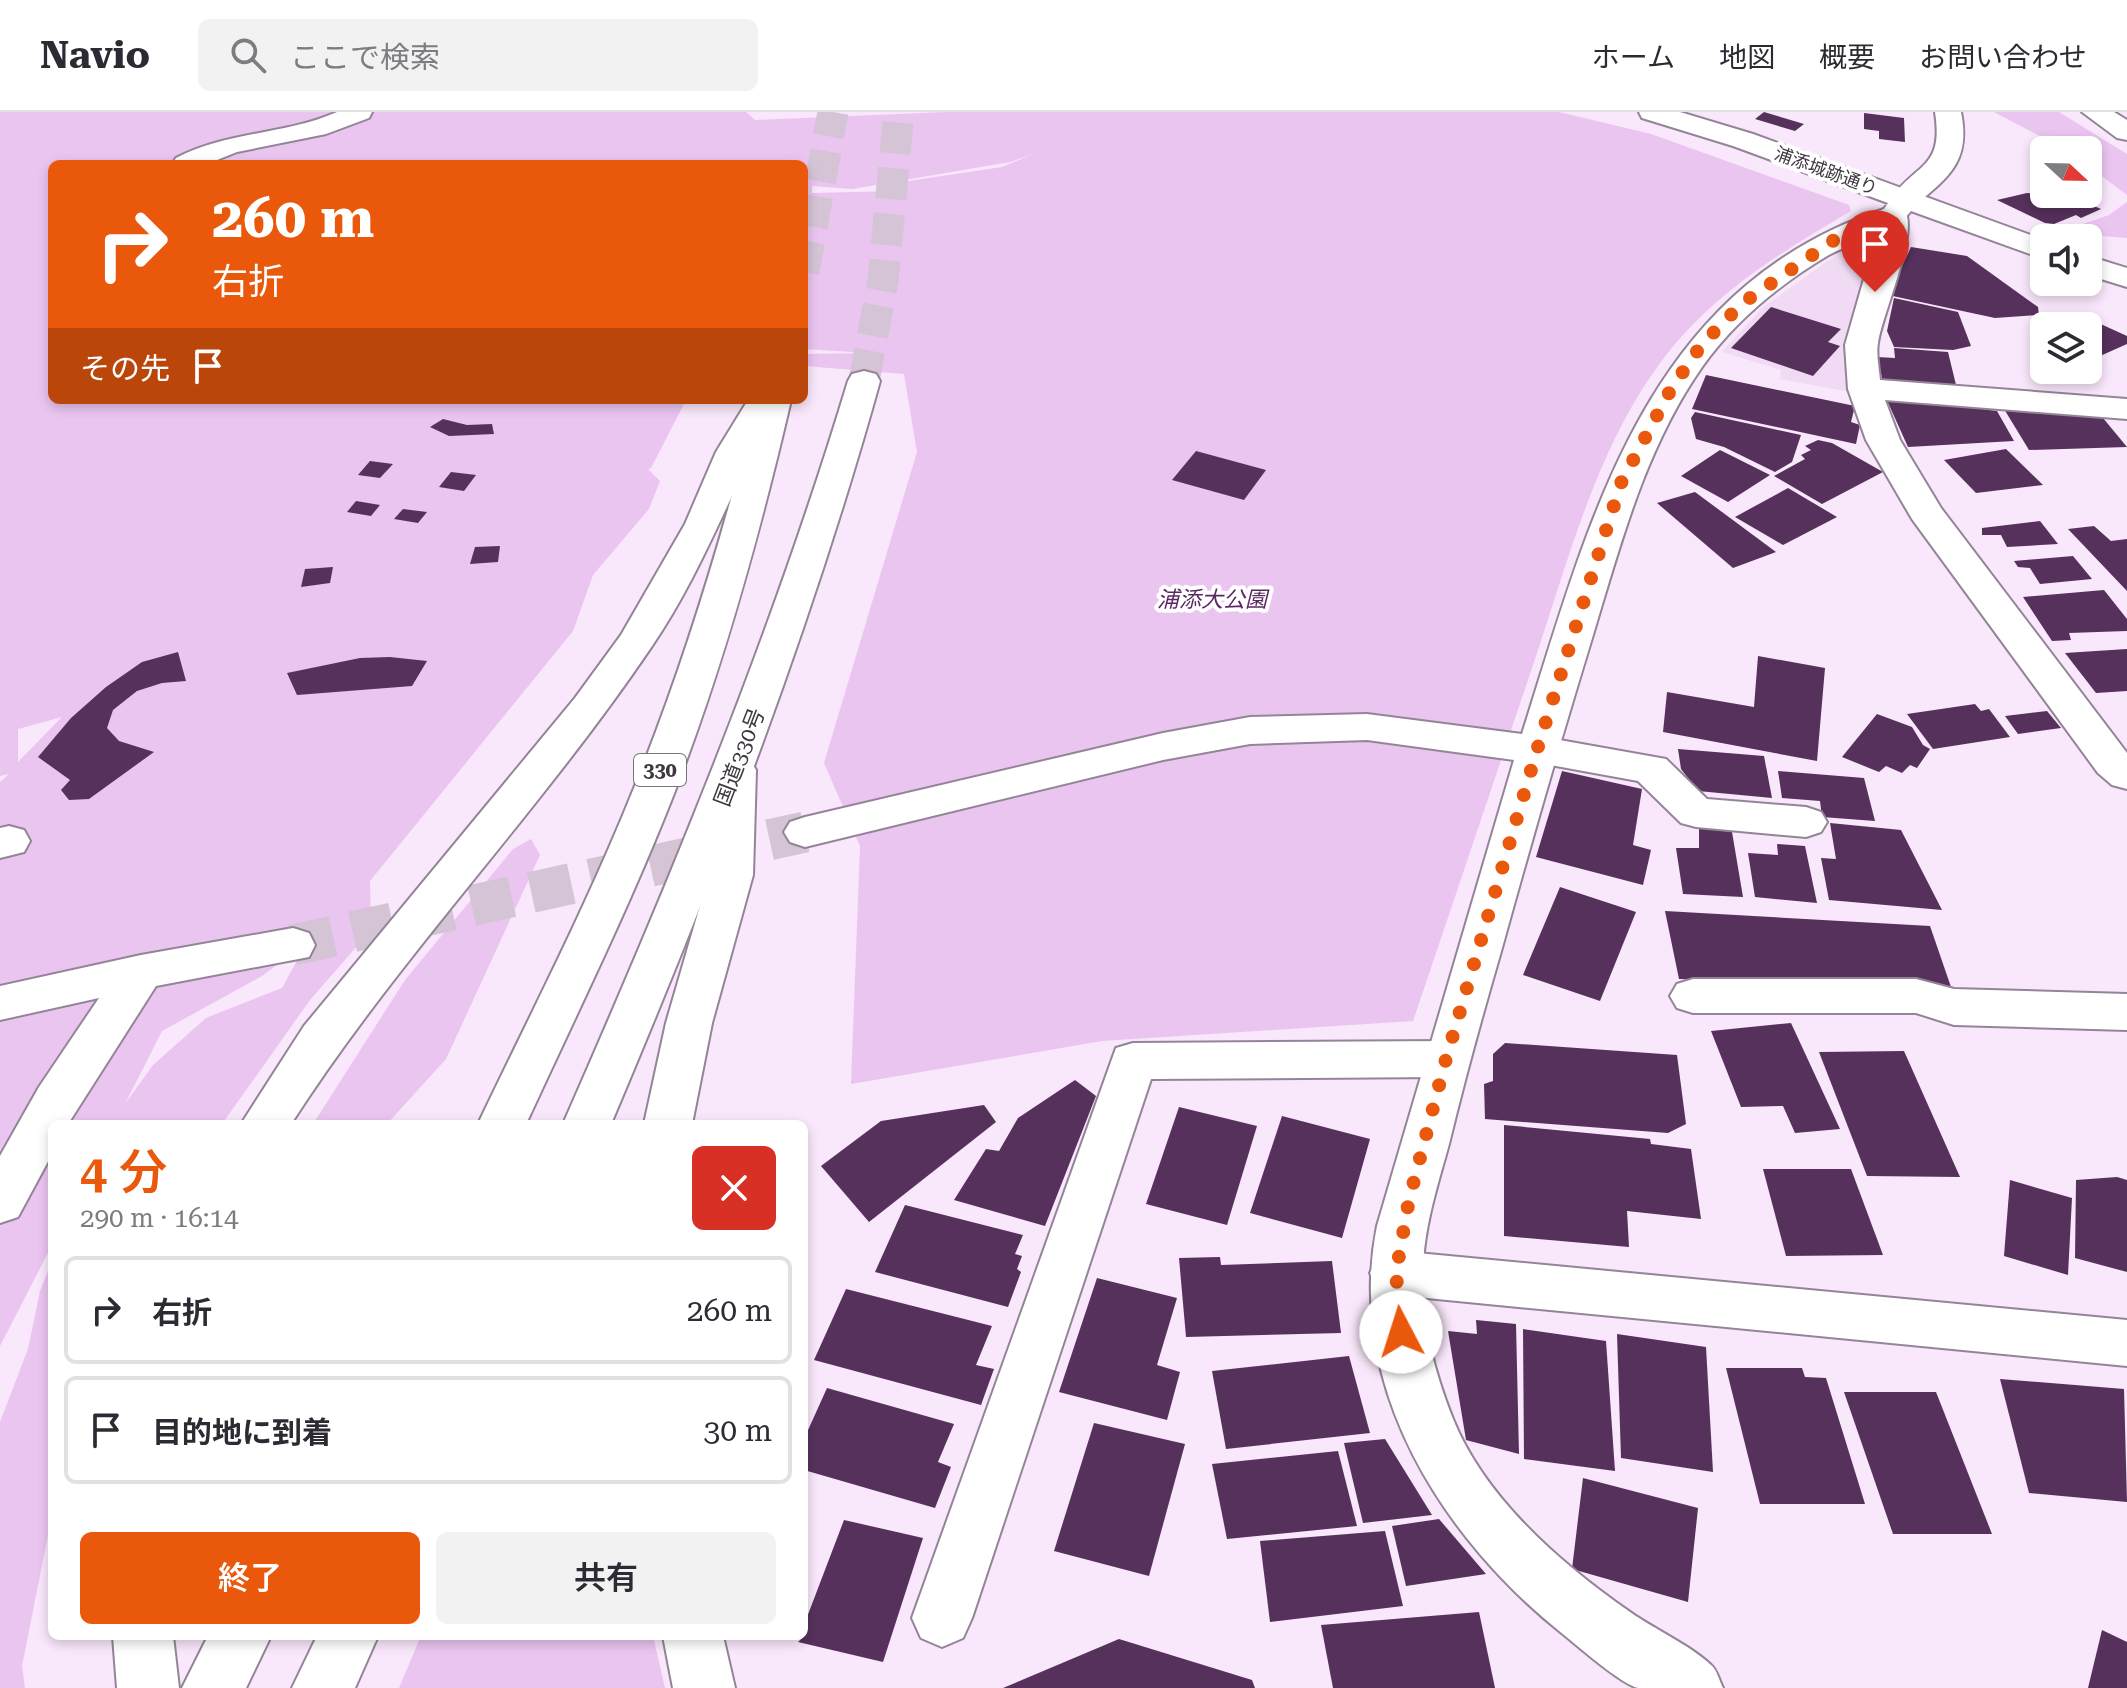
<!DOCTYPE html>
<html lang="ja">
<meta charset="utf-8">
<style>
:root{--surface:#fff;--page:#f2f2f3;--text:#2b2b33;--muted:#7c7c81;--line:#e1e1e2;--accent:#ea580c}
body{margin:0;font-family:"Roboto Serif","Noto Sans JP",serif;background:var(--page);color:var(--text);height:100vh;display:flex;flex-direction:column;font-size:30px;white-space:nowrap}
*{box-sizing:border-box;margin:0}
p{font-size:26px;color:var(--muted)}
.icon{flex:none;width:44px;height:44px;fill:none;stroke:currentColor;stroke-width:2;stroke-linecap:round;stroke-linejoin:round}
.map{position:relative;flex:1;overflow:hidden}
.panel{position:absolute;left:48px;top:1008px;width:760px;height:520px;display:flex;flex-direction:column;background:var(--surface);border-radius:12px;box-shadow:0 4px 12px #0003}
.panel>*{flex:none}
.banner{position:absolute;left:48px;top:48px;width:760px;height:244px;border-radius:12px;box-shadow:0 4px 12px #0003;background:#ea580c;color:#fff;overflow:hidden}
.needle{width:52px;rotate:112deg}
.fabs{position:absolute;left:2030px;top:24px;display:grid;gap:16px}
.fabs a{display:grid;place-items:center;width:72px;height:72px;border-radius:12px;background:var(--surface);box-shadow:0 4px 12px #0003;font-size:40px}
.pin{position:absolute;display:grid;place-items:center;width:68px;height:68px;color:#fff;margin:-82px -34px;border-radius:50% 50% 50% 0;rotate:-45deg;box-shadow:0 0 8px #0007}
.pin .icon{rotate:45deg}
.me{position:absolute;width:88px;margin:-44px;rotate:355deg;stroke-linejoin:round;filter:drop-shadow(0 0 6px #0008)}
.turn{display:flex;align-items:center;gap:28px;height:168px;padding:0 32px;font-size:36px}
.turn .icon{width:104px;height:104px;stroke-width:2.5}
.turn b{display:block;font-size:56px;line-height:68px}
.then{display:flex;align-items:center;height:76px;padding:0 32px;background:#0003;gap:16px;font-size:30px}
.round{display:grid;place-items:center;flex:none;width:84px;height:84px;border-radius:12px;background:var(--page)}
.overview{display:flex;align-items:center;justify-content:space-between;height:136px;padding:0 32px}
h1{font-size:48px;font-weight:600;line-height:60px;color:var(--accent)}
.action{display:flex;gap:16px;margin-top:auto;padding:16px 32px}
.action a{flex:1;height:92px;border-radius:12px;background:var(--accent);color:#fff;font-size:32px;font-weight:600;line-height:92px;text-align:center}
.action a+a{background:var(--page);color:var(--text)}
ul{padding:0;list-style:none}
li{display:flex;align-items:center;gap:24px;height:108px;margin:0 16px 12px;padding:0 16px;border:4px solid var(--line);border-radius:12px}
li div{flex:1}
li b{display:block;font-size:30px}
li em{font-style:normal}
header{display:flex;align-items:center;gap:48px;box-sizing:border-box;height:112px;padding:0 40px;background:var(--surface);border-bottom:2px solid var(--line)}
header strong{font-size:38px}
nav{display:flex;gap:44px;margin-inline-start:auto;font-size:28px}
.search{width:560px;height:72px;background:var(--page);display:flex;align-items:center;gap:20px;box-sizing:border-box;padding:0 28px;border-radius:12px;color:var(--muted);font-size:30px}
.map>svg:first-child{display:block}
</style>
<header>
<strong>Navio</strong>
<div class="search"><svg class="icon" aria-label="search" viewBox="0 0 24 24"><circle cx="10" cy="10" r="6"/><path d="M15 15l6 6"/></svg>ここで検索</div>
<nav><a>ホーム</a><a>地図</a><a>概要</a><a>お問い合わせ</a></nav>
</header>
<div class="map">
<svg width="2127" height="1576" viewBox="0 0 2127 1576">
<rect width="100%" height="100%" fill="#f9e7fb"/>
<polygon fill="#f0daf4" points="1854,130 1874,138 1851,280 1780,267 1781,258 1722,240 1762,196"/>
<g fill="#eac5f0" fill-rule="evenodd">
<path d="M0,0H746L755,8L947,0H1559L1651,22L1849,93L1851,99C1790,135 1730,171 1682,224C1601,315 1571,441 1533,553C1493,672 1453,791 1413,909L1102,929L851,972L860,734L824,651L917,340L904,262L804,254V242L867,241L804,237V52H52V288H686L651,356L648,357L660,369L649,397L593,463L573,519L370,769L371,818L310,888L222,1012H52V1133L0,1234V670L9,662L0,664ZM1033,42L1002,55L902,70L897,79L812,81V74L852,77L1010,50ZM62,605L18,650V617ZM307,830L282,876L206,906L153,953L125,992L162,919L262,864Z"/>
<polygon points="1994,0 2059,0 2127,42 2127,83 2088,54 2088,38 2066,38"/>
<polygon points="2127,90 2127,126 2078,122 2068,117 2109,103"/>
<polygon points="531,727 540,743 446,947 387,1012 313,1012 405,868 513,737"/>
<polygon points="52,1149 52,1403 22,1554 25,1576 0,1576 0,1310 28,1237 40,1179"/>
<polygon points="421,1524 653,1524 665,1576 399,1576"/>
</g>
<g fill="#56315c">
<polygon points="1764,0 1804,12 1795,19 1755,7"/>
<polygon points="1864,1 1904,6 1905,30 1879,27 1879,19 1864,17"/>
<polygon points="2027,81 2042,82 2058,89 2085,90 2101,97 2081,106 2076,103 2054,112 2045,111 1997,88"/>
<polygon points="1911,135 1967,144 2038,195 2039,203 1995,206 1888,183"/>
<polygon points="1894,186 1958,200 1971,234 1953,238 1894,235 1887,219"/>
<polygon points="1771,195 1841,217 1828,230 1840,234 1813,264 1731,236"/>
<polygon points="2094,209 2127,224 2127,232 2100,244 2088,238 2088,212"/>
<polygon points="1894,236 1948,240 1957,277 1883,270 1877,245 1895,246"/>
<polygon points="1706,263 1855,294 1851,310 1860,313 1856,332 1692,297"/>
<polygon points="1885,284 1997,299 2014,329 1908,335"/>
<polygon points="2004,297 2103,306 2127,335 2029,338"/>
<polygon points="1695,300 1801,323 1792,350 1775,360 1724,335 1696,327 1691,306"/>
<polygon points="443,307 467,313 492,312 494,322 449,324 430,315"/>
<polygon points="1818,328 1832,331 1883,360 1822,392 1774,364 1805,347 1801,343 1811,338 1805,334"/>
<polygon points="2006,337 2043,373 1976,381 1944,348"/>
<polygon points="1720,338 1770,363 1728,390 1681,364"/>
<polygon points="1196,339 1266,358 1244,388 1172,368"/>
<polygon points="370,349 393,352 380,366 358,363"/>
<polygon points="451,360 476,363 464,379 439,375"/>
<polygon points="1788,376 1837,405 1783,433 1735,405"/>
<polygon points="1695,380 1776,440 1733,456 1657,391"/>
<polygon points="356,389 380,393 371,404 347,400"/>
<polygon points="403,397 427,400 418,411 394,407"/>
<polygon points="2040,409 2058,432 2007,435 2001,423 1982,423 1982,416"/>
<polygon points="2094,414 2111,429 2127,427 2127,479 2068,417"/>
<polygon points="500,434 498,450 470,452 475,435"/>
<polygon points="2073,444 2092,467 2040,472 2030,456 2018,455 2014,449"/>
<polygon points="333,455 330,471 301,475 305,457"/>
<polygon points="2104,478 2127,507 2127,519 2069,521 2071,528 2052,529 2023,485"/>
<polygon points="2127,537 2127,579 2096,581 2065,541"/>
<polygon points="178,540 186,569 162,571 137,579 113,598 107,616 119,629 154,640 89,687 69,688 61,678 70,668 38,645 71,606 106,575 142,550"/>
<polygon points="1758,544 1825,556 1817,649 1663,620 1667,580 1754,595"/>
<polygon points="390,545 427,549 412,574 297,583 287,561 360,546"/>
<polygon points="1975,592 1981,599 1989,597 2010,625 1933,637 1907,602"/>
<polygon points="2047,599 2061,616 2018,622 2005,604"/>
<polygon points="1877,602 1912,615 1923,633 1930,637 1917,656 1910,653 1902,661 1886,654 1879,660 1842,645"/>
<polygon points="1678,637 1764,644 1772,686 1698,679 1681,657"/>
<polygon points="1562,659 1642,677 1633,733 1651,738 1643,773 1536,745"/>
<polygon points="1778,659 1864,666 1875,709 1822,705 1820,689 1782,686"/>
<polygon points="1830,711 1901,718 1942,798 1829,788 1821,746 1836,747"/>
<polygon points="1699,716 1732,720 1743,785 1683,782 1676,736 1699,736"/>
<polygon points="1777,732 1805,734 1817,791 1755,785 1748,741 1778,743"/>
<polygon points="1560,775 1636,800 1600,889 1523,863"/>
<polygon points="1665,799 1930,814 1951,875 1679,867"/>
<polygon points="1791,911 1840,1017 1795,1021 1783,994 1741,995 1711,919"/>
<polygon points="1505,931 1677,943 1686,1012 1668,1021 1485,1007 1484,972 1493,969 1493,942"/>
<polygon points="1904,939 1960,1065 1867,1064 1819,940"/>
<polygon points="1075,968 1096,984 1045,1114 954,1088 986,1037 999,1039 1018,1006"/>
<polygon points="984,993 996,1010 869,1110 821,1054 881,1009"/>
<polygon points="1179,995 1257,1014 1227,1113 1146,1092"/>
<polygon points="1282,1004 1370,1027 1342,1126 1250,1101"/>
<polygon points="1504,1013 1650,1027 1651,1032 1691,1037 1701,1107 1627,1099 1629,1135 1504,1124"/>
<polygon points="1763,1057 1851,1057 1883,1143 1786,1144"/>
<polygon points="2117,1065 2127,1068 2127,1160 2075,1146 2076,1068"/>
<polygon points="2010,1068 2072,1086 2068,1163 2004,1144"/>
<polygon points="905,1093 1023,1123 1015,1142 1022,1144 1017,1157 1021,1160 1008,1195 875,1160"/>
<polygon points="1220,1145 1221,1153 1332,1149 1341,1221 1186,1225 1179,1146"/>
<polygon points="1097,1166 1177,1186 1157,1253 1180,1260 1167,1308 1059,1280"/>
<polygon points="846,1177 992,1214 976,1253 994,1257 981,1293 814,1248"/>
<polygon points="1476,1208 1516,1212 1519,1342 1466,1328 1448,1219 1477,1222"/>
<polygon points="1523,1217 1606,1229 1615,1359 1524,1347"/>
<polygon points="1617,1222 1706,1235 1713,1360 1621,1346"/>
<polygon points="1349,1244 1370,1321 1226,1337 1212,1259"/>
<polygon points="1726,1256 1802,1256 1805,1265 1826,1266 1865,1392 1760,1392"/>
<polygon points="2000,1267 2124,1277 2127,1390 2029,1381"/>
<polygon points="827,1276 954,1312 938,1350 951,1355 935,1396 804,1358 804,1327"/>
<polygon points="1844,1280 1936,1280 1992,1422 1893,1422"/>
<polygon points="1094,1311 1185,1332 1149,1464 1054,1439"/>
<polygon points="1385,1327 1432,1403 1363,1411 1344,1331"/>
<polygon points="1338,1339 1357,1414 1227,1427 1212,1352"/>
<polygon points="1583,1366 1698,1396 1688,1490 1572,1457"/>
<polygon points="1439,1407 1486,1462 1406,1474 1392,1414"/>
<polygon points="844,1408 923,1426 883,1550 798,1530 804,1524 804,1513"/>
<polygon points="1385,1419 1403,1494 1270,1510 1260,1429"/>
<polygon points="1479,1500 1495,1576 1333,1576 1321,1513"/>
<polygon points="2102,1518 2127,1530 2127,1576 2088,1576"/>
<polygon points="1119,1527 1252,1568 1255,1576 1003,1576"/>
</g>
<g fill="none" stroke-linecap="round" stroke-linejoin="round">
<polyline stroke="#d4c4d6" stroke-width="41" stroke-dasharray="41 20" stroke-linecap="butt" points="293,833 805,720"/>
<g stroke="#d4c4d6" stroke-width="31" stroke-dasharray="31 15" stroke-linecap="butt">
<polyline points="804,160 833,0"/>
<polyline points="864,269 883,168 899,0"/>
</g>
<defs>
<g id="street">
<path d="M337,0H372L369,6L326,22L237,40L207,52H172L176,46C227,19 285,23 337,0Z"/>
<path d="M1935,0H1961C1971,49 1949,65 1914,94H1894L1890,88C1916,50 1944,58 1935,0Z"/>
<path d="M1894,94L1904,97C1920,119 1882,202 1878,231C1876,242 1879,256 1880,268L2127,287V307L1885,288L1900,328L1941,396L2127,641V677L2112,673L2098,661L1912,407L1866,328L1848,277L1845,233L1884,97Z"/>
<polygon points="1537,624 1666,647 1707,687 1806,695 1821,700 1827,710 1821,720 1806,725 1696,715 1681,711 1638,669 1523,648 1517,638 1523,628"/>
<polygon points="9,714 24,718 30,729 24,740 0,746 0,716"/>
<polygon points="1693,867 1916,867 1954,877 2127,882 2127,918 1954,913 1916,901 1693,901 1677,896 1670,884 1677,872"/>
<polygon points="1446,929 1463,934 1470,947 1463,960 1446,965 1151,967 972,1506 963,1526 942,1535 921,1526 912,1506 1116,936 1133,931"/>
<polygon points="1396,1139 2127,1208 2127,1254 1396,1183 1378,1177 1370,1161 1378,1145"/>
</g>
<g id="secondary">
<path d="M1639,0H1680L1753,22L2044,128V147L1911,99C1899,117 1848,132 1827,144C1780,172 1734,210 1702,255C1646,335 1621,430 1593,523C1561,627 1531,731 1502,836C1483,901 1465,966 1449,1032C1438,1072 1425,1111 1423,1152C1419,1204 1434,1259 1453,1307C1485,1386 1561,1452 1630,1500C1654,1517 1690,1533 1711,1553C1717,1558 1719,1568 1723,1576C1699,1576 1659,1576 1638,1576C1621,1572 1579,1535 1564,1523C1443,1427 1345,1275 1377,1114L1514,648L1367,628L1250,632L1163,648L805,735L790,730L784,720L790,710L805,705L1163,621L1250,605L1367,602L1522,622C1590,407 1644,177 1884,97L1888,91L1733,34L1642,6Z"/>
<polygon points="2082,0 2114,0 2127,8 2127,28 2117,26"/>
<polygon points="2088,144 2127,156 2127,175 2088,163"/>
<path d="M748,288H782C734,367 705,457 652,534C540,700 399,844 291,1012H241L304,914L575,586L621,523L685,412L716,340Z"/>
<polygon points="735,644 750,648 756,658 753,763 712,911 692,1012 644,1012 666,911 709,763 714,658 720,648"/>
<polygon points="293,816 309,821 315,833 309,845 156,874 68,1012 52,1012 52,1042 18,1105 0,1111 0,1044 39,975 99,886 0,908 0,874 141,843"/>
<polygon points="113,1524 173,1524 179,1576 117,1576"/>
<polygon points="663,1524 723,1524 735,1576 673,1576"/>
</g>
<g id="highway">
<path d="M864,259L876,262L880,269C809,524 714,768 611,1012H563C670,769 771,524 848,269L852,262Z"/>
<path d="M757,288H791C760,421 724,552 675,679C631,792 577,901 526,1012H478C531,901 588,791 634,676C685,550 724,420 757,288Z"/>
<polygon points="208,1524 271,1524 246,1576 182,1576"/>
<polygon points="317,1524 378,1524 355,1576 292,1576"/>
</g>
</defs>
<use href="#street" stroke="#948497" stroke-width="4"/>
<use href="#secondary" stroke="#948497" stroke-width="4"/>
<use href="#highway" stroke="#948497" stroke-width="4"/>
<use href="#street" fill="#fff" fill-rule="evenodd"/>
<use href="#secondary" fill="#fff" fill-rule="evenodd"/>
<use href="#highway" fill="#fff" fill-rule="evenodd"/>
</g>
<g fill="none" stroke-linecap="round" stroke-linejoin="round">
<polyline stroke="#ea580c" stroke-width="14" stroke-dasharray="0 25.2" points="1401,1220 1396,1161 1409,1088 1446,947 1537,638 1621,371 1669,281 1694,243 1722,211 1747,188 1856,113 1894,103 1892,126 1875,180"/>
</g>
<g text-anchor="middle" stroke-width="8" stroke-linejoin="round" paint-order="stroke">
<g font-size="18" fill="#3f3840" stroke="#fff">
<text transform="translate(1826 59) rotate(20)" y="6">浦添城跡通り</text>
</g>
<rect fill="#fff" stroke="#797479" stroke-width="2" x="634" y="642" width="52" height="32" rx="6"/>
<g font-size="20" font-weight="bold" fill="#3f3840">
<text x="660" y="665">330</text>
</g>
<g font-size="22" font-style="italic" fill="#5c2864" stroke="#fff">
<text x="1212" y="495">浦添大公園</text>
</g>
<g font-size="22" fill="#3f3840" stroke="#fff">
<text transform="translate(739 645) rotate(-69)" y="8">国道330号</text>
</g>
</g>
</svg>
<div class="fabs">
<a><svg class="needle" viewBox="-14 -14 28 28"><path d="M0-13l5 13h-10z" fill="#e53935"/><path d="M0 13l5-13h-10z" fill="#7c7c81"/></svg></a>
<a><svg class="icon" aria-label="sound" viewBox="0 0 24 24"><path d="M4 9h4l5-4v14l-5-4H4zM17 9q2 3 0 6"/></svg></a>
<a><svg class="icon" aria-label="layers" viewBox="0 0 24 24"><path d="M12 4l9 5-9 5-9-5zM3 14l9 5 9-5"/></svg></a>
</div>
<div class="pin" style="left:1875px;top:180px;background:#d93025"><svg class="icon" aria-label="arrive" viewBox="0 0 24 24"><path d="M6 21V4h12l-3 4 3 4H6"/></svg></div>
<svg class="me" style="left:1401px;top:1220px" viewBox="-20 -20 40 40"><circle r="19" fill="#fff"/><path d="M0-13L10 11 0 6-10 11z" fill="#ea580c"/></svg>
<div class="banner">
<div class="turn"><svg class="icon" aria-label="right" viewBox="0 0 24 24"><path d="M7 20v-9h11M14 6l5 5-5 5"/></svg><div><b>260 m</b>右折</div></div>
<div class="then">その先<svg class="icon" aria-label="arrive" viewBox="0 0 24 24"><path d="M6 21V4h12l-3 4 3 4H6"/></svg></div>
</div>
<section class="panel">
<div class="overview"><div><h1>4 分</h1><p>290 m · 16:14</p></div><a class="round" style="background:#d93025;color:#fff"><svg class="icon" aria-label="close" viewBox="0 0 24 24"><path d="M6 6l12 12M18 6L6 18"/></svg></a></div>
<ul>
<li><svg class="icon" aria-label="right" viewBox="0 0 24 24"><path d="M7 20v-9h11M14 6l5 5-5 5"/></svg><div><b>右折</b></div><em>260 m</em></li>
<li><svg class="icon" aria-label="arrive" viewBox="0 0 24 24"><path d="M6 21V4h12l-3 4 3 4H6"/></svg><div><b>目的地に到着</b></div><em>30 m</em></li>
</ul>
<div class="action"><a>終了</a><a>共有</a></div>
</section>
</div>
